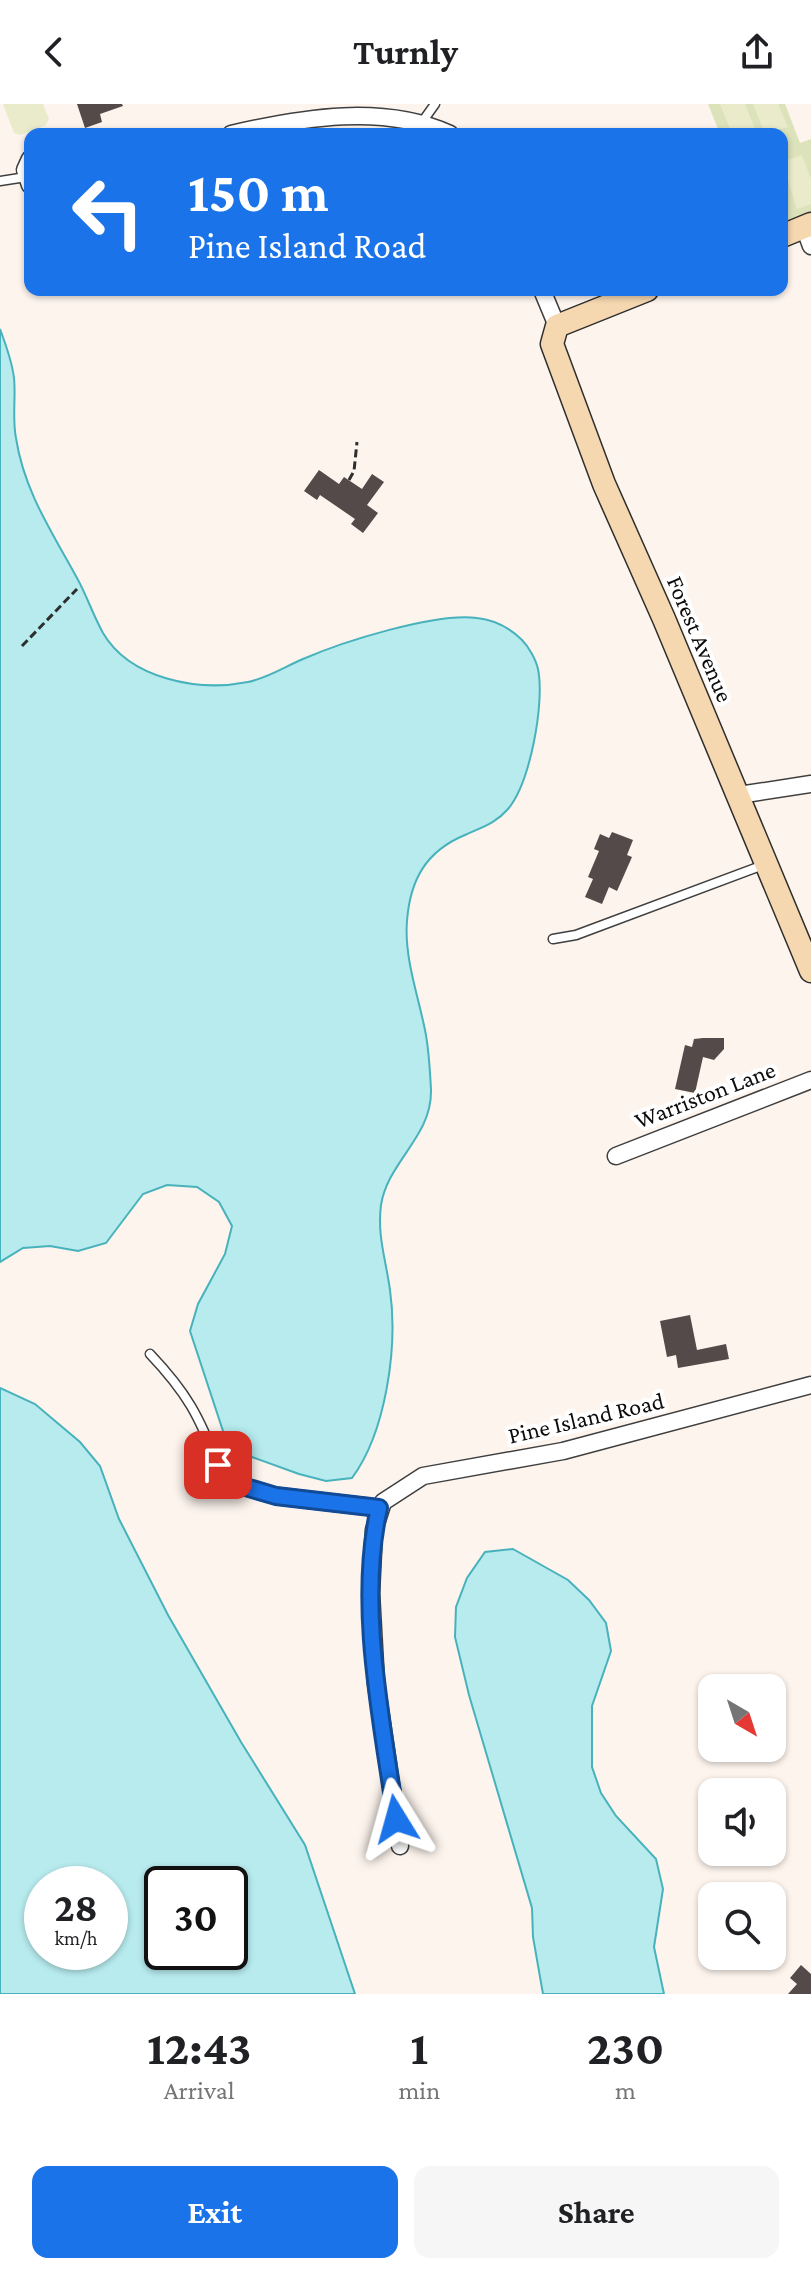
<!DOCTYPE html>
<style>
:root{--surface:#fff;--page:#f6f6f6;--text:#202124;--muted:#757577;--accent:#1a73e8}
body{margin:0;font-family:"Crimson Pro",serif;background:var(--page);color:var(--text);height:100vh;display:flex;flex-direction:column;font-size:30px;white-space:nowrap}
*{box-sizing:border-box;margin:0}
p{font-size:26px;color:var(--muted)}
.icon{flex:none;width:44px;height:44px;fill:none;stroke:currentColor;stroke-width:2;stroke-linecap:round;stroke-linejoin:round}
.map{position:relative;height:1890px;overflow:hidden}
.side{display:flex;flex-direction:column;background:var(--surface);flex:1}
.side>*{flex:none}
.hud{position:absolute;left:24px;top:24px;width:764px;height:168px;border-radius:16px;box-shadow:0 2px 6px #0004;background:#1a73e8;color:#fff;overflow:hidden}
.needle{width:52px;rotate:141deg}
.controls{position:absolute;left:698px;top:1570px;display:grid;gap:16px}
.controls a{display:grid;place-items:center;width:88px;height:88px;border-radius:16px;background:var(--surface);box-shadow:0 2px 6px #0004;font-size:40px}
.speed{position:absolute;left:24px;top:1762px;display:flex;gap:16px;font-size:40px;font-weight:700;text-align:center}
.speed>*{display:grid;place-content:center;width:104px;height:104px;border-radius:50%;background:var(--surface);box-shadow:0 2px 6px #0004;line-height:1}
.speed small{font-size:20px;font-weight:400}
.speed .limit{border:4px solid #111;border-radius:12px;background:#fff;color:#111}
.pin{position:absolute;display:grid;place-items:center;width:68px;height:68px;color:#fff;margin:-34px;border-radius:16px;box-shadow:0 4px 12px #0006}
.me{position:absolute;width:88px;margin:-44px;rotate:352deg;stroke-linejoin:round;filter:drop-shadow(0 0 6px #0008)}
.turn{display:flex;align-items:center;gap:28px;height:168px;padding:0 32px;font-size:36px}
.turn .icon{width:104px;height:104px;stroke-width:2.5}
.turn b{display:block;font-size:56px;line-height:68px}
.eta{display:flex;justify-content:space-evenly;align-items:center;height:136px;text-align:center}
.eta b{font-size:48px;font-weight:700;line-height:56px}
.action{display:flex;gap:16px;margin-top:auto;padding:16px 32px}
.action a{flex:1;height:92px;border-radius:16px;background:var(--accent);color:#fff;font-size:32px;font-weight:700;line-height:92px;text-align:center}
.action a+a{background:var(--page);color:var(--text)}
header{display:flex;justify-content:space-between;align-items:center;height:104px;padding:0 32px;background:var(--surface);font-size:36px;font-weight:700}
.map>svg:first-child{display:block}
</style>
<header><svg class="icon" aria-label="back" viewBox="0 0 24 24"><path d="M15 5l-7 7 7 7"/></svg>Turnly<svg class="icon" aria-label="share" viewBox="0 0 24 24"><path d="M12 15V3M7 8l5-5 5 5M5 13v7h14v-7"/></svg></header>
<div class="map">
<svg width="811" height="1890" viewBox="0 0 811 1890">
<rect width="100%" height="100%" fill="#fdf4ed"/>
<polygon fill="#dce3bb" points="708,0 785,0 800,39 811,35 811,117 782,128 782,30 720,30"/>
<g fill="#eaebcb">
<polygon points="3,0 43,0 49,15 46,21 20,31 14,29"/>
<polygon points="720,0 745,0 757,30 732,30"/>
<polygon points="753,0 778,0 788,23 765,30"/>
<polygon points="802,51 811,75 811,100 797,105 782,58"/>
</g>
<g fill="#b7ebee" stroke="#48b2bc" stroke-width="2" fill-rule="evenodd">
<path d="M0,225C6,241 12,257 14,274C16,294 12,315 16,334C24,387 52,428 77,474C87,492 93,511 103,529C130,575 198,588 248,578C268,574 284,563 303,555C342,538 436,508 477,514C495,516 509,523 522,536C529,543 536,556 538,565C545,599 530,679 508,705C495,720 482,723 465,731C426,747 410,776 407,817C404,853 418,891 425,926C429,945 430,966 431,986C432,1033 388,1057 381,1101C377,1132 386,1156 390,1186C398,1243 386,1328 352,1374L326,1377L299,1370L249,1352L226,1336L190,1227L198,1200L225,1150L232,1122L219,1098L197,1083L167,1081L143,1090L106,1139L78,1147L50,1142L23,1144L0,1158Z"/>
<path d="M0,1284L35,1300L80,1338L100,1362L119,1415L168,1511L241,1638L305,1741L355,1890H0ZM110,1780V1848H42V1780ZM230,1780V1848H162V1780Z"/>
<polygon points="513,1445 568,1476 589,1496 606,1519 611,1547 592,1602 592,1663 601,1689 616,1712 656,1755 663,1785 654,1843 664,1890 543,1890 533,1833 532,1804 469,1591 455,1533 456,1503 467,1474 485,1448"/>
</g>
<g fill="#534a49">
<polygon points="77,0 122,0 123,2 100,10 102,18 85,24"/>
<polygon points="319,366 339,380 344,373 362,385 372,370 384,378 367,401 378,409 363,429 351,420 355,415 320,391 317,396 304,387"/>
<polygon points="612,728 633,736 627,751 632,753 617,787 609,783 602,800 585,793 593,775 588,773 599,747 594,745 600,730 609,734"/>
<polygon points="703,934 724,934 724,945 714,956 703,953 695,989 675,985 685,941 692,943 694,935"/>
<polygon points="690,1211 697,1246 726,1240 729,1255 678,1264 676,1251 667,1253 660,1217"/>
<polygon points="801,1861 811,1870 811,1890 788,1890 797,1880 790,1874"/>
</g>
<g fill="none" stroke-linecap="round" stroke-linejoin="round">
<defs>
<g id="lane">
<polyline points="425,14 435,0"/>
<polyline points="0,77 26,73"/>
<polyline points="553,835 576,831 766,760"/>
<path d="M150,1250C187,1289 199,1312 218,1361"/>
</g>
<g id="street">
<path d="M231,30C304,13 384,0 450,30"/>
<polyline points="30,55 25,66 30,81"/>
<polyline points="804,123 811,142"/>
<polyline points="542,186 557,222"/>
<polyline points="739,691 811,680"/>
<polyline points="616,1052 811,976"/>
<polyline points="218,1361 242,1382 276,1392 379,1404"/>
<polyline points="400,1742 376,1579 371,1489 374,1426 383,1398 423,1372 563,1347 811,1281"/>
</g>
<g id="secondary">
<polyline points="782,132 811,120"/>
<polyline points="647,186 557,222 552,240 604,380 664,515 811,867"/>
</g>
</defs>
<use href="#lane" stroke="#3f3f3f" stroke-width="11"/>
<use href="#street" stroke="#3f3f3f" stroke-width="19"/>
<use href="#secondary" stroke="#2e2e2e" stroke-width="25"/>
<g stroke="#2e2e2e" stroke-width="3" stroke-dasharray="8 4" stroke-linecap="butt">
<polyline points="349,376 354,367 357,338"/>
<polyline points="22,542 77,485"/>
</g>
<use href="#lane" stroke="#fff" stroke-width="8"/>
<use href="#street" stroke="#fff" stroke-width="16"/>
<use href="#secondary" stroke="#f5d7b0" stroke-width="22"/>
</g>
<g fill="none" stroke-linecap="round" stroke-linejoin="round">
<defs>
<path id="route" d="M218,1361L242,1382L276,1392L379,1404C357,1502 382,1617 396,1715"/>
</defs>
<use href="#route" stroke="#114b97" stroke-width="20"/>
<use href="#route" stroke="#1a73e8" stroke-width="14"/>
</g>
<g text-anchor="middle" stroke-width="8" stroke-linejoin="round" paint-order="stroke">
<g font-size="24" fill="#0c0c0c" stroke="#fff">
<text transform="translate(700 535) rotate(67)" y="8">Forest Avenue</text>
<text transform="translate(705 991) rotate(-21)" y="8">Warriston Lane</text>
<text transform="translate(586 1314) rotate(-13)" y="8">Pine Island Road</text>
</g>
</g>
</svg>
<div class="controls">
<a><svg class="needle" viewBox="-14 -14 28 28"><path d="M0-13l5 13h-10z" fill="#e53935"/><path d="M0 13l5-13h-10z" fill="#757577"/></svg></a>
<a><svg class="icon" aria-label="sound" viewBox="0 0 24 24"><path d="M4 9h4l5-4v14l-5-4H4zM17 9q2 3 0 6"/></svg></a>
<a><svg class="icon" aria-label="search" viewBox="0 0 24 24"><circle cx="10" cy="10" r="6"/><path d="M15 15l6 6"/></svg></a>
</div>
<div class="speed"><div>28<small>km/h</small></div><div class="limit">30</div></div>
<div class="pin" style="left:218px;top:1361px;background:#d93025"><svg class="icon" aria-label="arrive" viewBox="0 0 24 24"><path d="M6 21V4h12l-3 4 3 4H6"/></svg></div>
<svg class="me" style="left:396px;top:1715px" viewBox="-20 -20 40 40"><path d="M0-17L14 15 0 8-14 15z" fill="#1a73e8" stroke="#fff" stroke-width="4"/></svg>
<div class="hud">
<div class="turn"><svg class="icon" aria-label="left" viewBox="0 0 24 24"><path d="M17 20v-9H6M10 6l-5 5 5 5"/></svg><div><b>150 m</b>Pine Island Road</div></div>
</div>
</div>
<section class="side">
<div class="eta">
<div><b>12:43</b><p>Arrival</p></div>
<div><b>1</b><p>min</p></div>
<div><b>230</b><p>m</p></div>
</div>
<div class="action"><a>Exit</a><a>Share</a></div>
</section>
